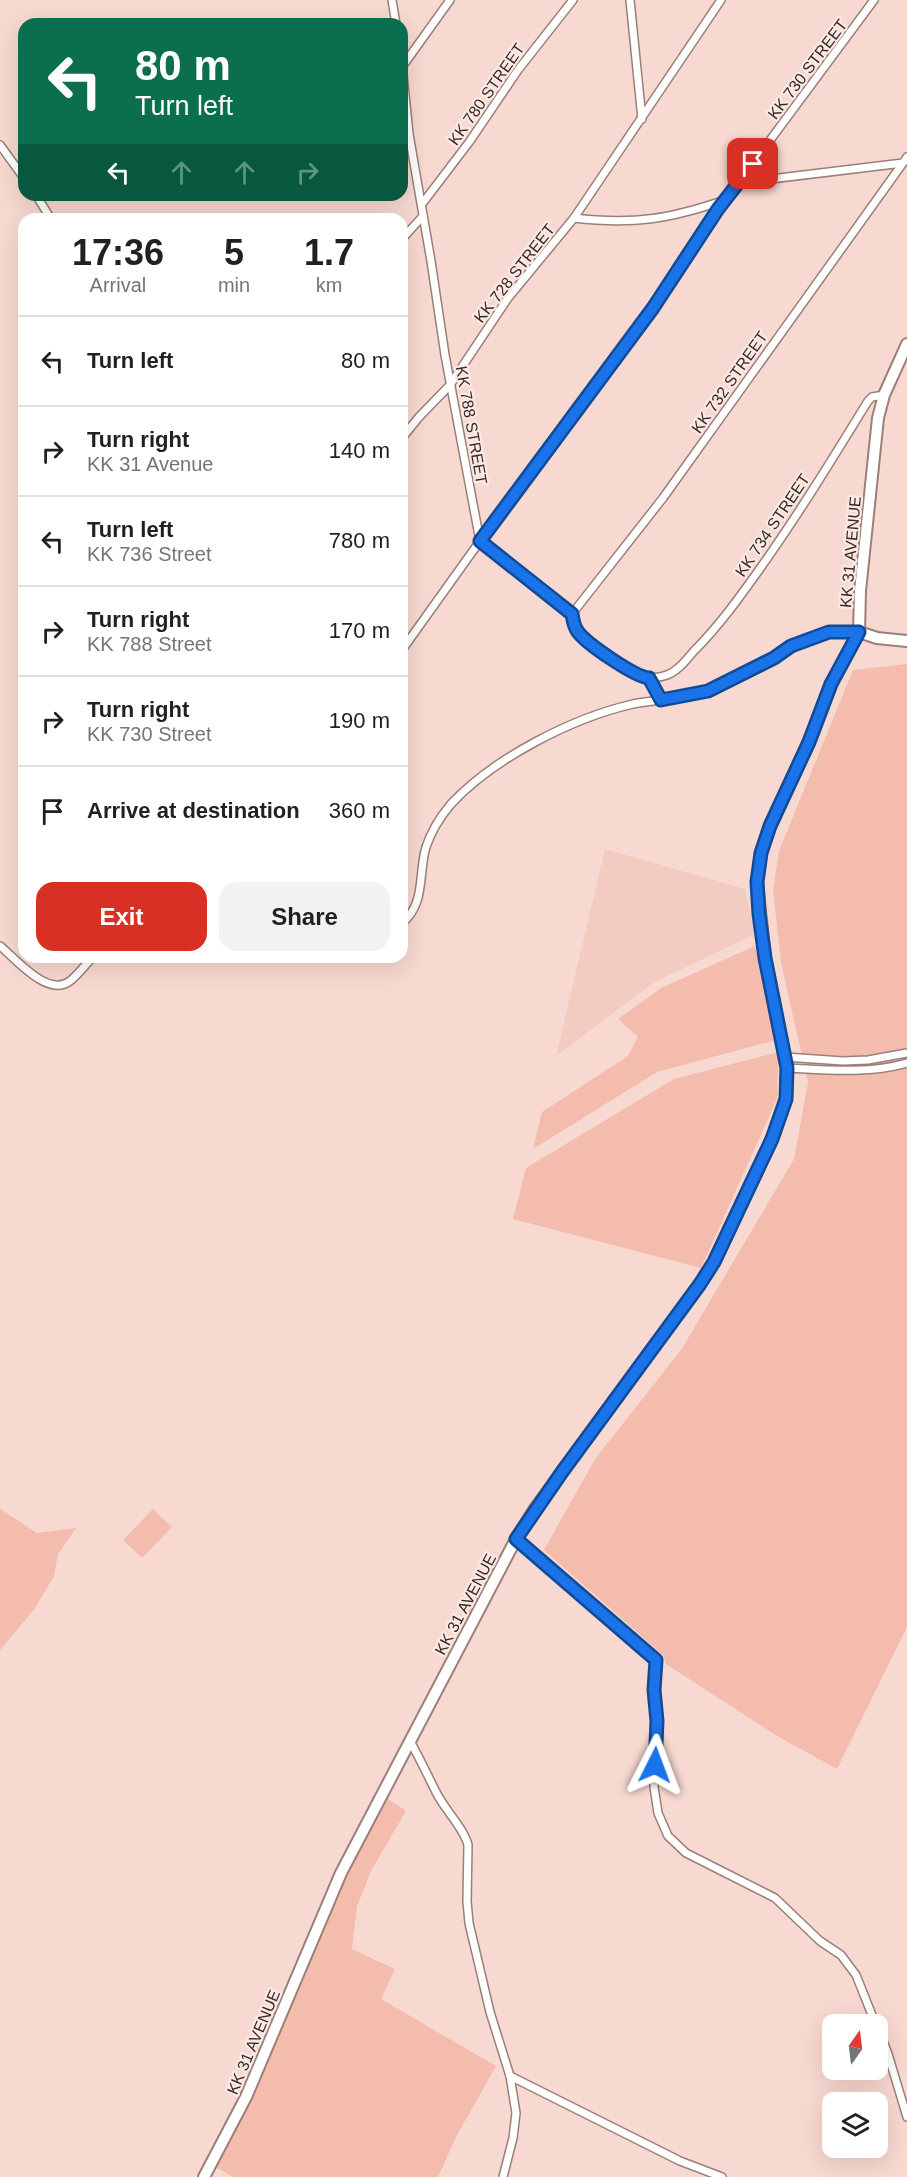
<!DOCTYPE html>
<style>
:root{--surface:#fff;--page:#f2f2f2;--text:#202124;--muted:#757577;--line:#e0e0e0;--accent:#d93025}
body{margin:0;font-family:Helvetica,sans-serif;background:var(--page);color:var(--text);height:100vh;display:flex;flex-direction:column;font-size:22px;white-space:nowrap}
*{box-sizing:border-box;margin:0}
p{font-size:20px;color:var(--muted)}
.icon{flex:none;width:33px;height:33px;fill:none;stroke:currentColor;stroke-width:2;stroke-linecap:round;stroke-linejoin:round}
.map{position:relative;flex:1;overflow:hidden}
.details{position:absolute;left:18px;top:213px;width:390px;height:750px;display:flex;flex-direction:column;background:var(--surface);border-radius:18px;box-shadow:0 6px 24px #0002}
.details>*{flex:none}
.banner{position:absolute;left:18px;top:18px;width:390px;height:183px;border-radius:18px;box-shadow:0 6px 24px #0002;background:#0b6e4f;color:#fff;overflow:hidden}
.needle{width:39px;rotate:14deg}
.controls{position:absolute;left:822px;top:2014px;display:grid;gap:12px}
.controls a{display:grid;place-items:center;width:66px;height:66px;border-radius:12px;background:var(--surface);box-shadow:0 6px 24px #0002;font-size:30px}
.pin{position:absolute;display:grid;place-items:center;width:51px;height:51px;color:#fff;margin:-26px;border-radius:12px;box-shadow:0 3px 9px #0006}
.me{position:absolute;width:66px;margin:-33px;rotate:3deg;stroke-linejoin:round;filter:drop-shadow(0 0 4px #0008)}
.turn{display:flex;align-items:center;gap:21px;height:126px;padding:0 18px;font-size:27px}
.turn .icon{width:78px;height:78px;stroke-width:2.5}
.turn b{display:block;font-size:42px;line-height:51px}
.lanes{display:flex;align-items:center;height:57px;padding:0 18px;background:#0003;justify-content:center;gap:30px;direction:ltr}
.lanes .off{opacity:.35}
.eta{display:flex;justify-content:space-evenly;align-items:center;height:102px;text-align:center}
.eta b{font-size:36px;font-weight:800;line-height:42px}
.action{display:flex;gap:12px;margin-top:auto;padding:12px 18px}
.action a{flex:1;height:69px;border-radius:18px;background:var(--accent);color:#fff;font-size:24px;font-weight:800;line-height:69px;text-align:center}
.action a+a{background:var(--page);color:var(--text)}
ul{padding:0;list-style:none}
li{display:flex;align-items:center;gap:18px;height:90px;padding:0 18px;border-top:2px solid var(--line)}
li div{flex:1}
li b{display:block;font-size:22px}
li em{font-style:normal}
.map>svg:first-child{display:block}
</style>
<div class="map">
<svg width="907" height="2177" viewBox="0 0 907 2177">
<rect width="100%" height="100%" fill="#f8d9d1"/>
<polygon fill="#f2cbc1" points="605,849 745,889 755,934 653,983 556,1056"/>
<g fill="#f4bcad">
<polygon points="907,664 907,1627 837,1769 777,1736 666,1664 663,1655 544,1550 595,1459 681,1350 794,1159 808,1082 781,963 773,891 779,851 853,670"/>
<polygon points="755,946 776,1040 657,1072 533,1149 542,1112 628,1056 638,1037 618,1019 661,988"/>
<polygon points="779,1052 777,1099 701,1268 513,1219 526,1168 674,1079"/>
<polygon points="0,1509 37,1533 76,1528 58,1554 54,1576 35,1608 0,1650"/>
<polygon points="153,1509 172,1527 142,1558 123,1540"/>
<polygon points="382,1795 406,1811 372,1869 357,1906 352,1949 395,1969 381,1999 496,2066 456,2137 438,2177 233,2177 212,2165 333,1894"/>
</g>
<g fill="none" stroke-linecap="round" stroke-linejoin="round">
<defs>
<g id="street">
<polyline points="392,0 396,24"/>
<polyline points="630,0 642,119"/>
<path d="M402,65L409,134L431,261L445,355L480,541L572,614C573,637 597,647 614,659C631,671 645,683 667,675C678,671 686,660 694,651C719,626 739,598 759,570C798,515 833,458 868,401L872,397L884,395"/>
<polyline points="402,67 450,0"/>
<polyline points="0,145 24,178"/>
<polyline points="738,183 903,163 907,157"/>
<polyline points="36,195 51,219"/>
<polyline points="422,204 470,141 518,70 573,0"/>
<path d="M574,218C633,225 670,219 725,200"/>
<polyline points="402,239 423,216"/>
<polyline points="402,438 419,417 450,385 508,298 574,218 721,0"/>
<polyline points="572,614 663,498 903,163"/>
<polyline points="402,650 480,541 653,307 719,209 874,0"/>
<polyline points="649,678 661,700"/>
<path d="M402,923C426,904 418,873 426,847C431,832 440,817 451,804C494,758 572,718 633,704C658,699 685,699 709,691C751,676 784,643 827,633C837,630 849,632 859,632"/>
<path d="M0,946C16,959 48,998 70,981C78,975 85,965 93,957"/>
<polyline points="785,1057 843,1061 868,1060 907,1053"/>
<path d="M787,1068C828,1070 868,1074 907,1063"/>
<polyline points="516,1539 656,1660 654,1691 657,1721 654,1787 658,1813 668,1836 686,1853 775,1898 820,1941 841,1955 856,1975 876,2025"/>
<path d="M410,1741C420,1759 427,1774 436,1792C444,1809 464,1828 468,1845L467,1901L469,1923L490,2012L510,2076L516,2113L513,2138L503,2177"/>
<polyline points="878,2028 888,2054 907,2117"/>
<polyline points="510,2076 680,2161 722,2177"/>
</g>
<g id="secondary">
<polyline points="859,632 877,638 907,641"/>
<polyline points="204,2177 246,2097 341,1873 516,1539 534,1510 700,1284 714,1262 772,1139 786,1099 787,1068 765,958 757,882 761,853 770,826 809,742 831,684 859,632 860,591 878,418 884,395 907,344"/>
</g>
</defs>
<use href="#street" stroke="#9b7f78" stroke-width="10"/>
<use href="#secondary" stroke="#9b7f78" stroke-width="14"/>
<use href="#street" stroke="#fff" stroke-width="7"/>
<use href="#secondary" stroke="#fff" stroke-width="10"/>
</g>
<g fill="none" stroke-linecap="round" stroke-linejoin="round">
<defs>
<path id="route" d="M655,1765L657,1721L654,1690L656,1660L516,1539L562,1472L700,1284L714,1262L772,1139L786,1099L787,1068L765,958L759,914L757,882L761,853L770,826L809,742L831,684L859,632H829L791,646L774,658L708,691L661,700L649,678C635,677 587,644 578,632C574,627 573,621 572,614L480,541L653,308L718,209L753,164"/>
</defs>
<use href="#route" stroke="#114b97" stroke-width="15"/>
<use href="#route" stroke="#1a73e8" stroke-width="10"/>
</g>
<g text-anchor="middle" stroke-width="4.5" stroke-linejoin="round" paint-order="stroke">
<g font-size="16" fill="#352926" stroke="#fce9e4">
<text transform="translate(807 69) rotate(-53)" y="6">KK 730 STREET</text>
<text transform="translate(486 94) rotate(-55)" y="6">KK 780 STREET</text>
<text transform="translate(514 273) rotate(-52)" y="6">KK 728 STREET</text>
<text transform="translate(729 382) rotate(-55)" y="6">KK 732 STREET</text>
<text transform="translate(472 425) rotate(80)" y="6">KK 788 STREET</text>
<text transform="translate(772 525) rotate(-56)" y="6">KK 734 STREET</text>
<text transform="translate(850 552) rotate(-85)" y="6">KK 31 AVENUE</text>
<text transform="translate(465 1604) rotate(-62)" y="6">KK 31 AVENUE</text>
<text transform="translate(253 2042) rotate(-67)" y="6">KK 31 AVENUE</text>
</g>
</g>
</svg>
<div class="controls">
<a><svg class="needle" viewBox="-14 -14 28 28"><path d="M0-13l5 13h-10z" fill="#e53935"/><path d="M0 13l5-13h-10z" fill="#757577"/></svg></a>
<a><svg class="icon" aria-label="layers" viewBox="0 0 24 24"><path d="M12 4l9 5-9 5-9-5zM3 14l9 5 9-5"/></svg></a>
</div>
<div class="pin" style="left:753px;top:164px;background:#d93025"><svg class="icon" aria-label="arrive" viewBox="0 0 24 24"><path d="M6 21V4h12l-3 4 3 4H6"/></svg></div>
<svg class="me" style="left:655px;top:1765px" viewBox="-20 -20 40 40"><path d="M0-17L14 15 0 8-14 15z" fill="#1a73e8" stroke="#fff" stroke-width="4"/></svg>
<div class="banner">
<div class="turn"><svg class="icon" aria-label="left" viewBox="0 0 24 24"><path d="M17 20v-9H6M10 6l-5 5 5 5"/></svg><div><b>80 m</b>Turn left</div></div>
<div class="lanes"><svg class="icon" aria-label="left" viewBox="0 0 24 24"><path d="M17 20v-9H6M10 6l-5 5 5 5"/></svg><svg class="icon off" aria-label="ahead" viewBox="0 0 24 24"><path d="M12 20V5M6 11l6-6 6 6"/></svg><svg class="icon off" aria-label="ahead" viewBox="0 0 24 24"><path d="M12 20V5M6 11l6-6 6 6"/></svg><svg class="icon off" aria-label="right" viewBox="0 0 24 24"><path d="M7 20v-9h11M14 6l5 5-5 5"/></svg></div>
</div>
<section class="details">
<div class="eta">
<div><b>17:36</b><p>Arrival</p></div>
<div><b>5</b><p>min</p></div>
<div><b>1.7</b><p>km</p></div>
</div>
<ul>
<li><svg class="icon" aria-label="left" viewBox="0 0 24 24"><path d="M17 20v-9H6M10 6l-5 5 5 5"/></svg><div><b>Turn left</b></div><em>80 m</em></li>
<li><svg class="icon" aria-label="right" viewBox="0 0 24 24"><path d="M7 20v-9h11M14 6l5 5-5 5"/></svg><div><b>Turn right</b><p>KK 31 Avenue</p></div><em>140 m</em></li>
<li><svg class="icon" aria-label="left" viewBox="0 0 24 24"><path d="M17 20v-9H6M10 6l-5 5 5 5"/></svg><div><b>Turn left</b><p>KK 736 Street</p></div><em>780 m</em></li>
<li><svg class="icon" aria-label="right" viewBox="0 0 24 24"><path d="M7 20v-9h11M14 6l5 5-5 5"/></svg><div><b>Turn right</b><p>KK 788 Street</p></div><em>170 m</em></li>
<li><svg class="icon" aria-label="right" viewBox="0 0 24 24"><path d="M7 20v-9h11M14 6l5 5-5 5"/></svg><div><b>Turn right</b><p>KK 730 Street</p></div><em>190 m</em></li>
<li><svg class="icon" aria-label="arrive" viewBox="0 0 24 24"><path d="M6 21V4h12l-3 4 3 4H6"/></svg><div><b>Arrive at destination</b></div><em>360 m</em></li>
</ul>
<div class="action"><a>Exit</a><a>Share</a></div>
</section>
</div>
